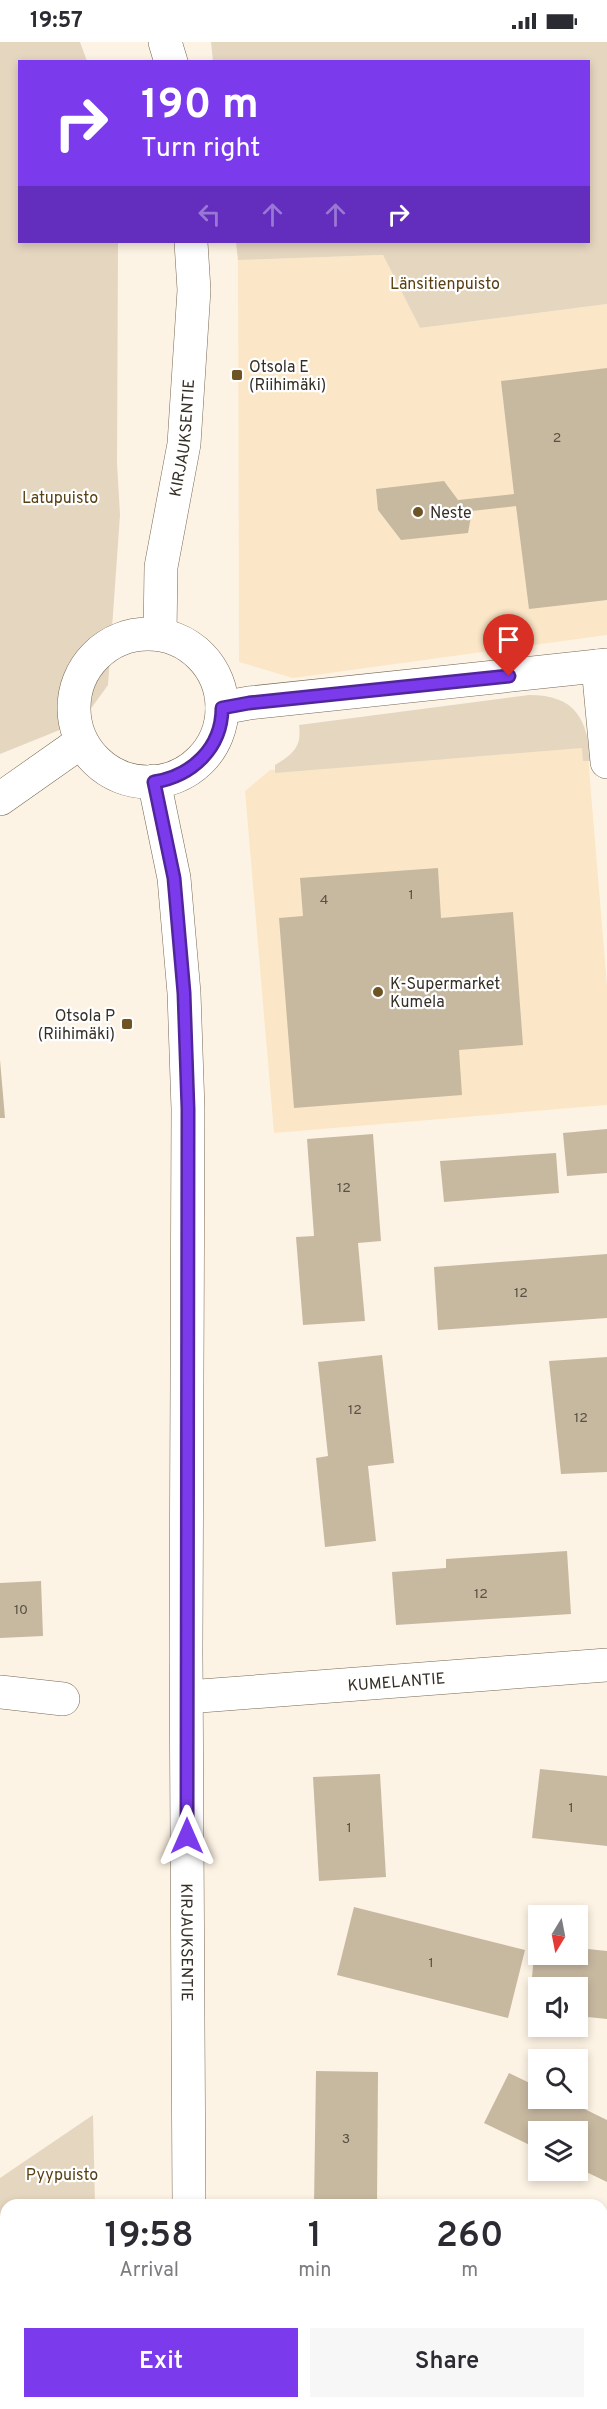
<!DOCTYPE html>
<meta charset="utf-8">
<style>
:root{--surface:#fff;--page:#f7f7f7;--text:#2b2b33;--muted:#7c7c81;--accent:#7c3aed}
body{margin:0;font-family:Overpass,sans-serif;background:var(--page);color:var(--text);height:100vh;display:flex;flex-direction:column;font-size:22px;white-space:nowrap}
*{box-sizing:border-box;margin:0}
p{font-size:20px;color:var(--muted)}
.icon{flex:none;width:33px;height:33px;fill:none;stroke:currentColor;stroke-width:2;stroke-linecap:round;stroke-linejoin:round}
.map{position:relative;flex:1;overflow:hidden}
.sheet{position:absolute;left:0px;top:2157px;width:608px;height:210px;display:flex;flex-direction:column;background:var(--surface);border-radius:18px 18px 0 0;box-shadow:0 3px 9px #0003}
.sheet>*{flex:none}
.banner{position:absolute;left:18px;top:18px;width:572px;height:183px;border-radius:0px;box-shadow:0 3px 9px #0003;background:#7c3aed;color:#fff;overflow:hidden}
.needle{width:39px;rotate:190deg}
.fabs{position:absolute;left:528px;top:1863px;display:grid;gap:12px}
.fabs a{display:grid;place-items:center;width:60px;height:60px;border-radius:0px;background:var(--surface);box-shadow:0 3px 9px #0003;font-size:30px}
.pin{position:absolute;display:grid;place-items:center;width:51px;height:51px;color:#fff;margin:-62px -26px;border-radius:50% 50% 50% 0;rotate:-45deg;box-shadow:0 0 6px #0007}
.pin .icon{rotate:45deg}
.me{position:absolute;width:66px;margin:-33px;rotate:0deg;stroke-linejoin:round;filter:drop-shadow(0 0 4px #0008)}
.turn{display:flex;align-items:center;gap:21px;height:126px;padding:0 24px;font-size:27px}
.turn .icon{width:78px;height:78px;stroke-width:2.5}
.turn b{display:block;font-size:42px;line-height:51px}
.lanes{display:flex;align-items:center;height:57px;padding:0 24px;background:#0003;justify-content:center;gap:30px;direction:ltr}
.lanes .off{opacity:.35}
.eta{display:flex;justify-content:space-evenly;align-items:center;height:102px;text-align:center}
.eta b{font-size:36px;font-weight:600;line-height:42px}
.action{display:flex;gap:12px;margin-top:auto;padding:12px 24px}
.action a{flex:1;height:69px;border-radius:0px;background:var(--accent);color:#fff;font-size:24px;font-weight:600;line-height:69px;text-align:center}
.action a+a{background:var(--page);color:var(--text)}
.status{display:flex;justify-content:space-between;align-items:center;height:42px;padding:0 30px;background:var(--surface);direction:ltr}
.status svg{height:16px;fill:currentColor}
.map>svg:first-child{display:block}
</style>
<div class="status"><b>19:57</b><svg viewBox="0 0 49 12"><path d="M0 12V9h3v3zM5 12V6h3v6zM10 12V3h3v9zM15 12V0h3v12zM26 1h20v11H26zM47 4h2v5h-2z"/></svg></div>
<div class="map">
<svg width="607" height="2367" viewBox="0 0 607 2367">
<rect width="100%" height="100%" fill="#fdf3e4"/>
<g fill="#fbe7c7">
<polygon points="383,213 420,286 607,262 607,593 293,636 239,620 238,218"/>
<polygon points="587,702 607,944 607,1063 274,1091 245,749 270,728"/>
</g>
<g fill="#e5d6c0">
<polygon points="0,0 80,0 87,19 20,20 20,200 118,200 117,421 120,473 108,643 82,679 0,712"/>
<polygon points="211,0 607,0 607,262 420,286 383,213 238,218 236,200 588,200 588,20 213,19"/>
<path d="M529,653C576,653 587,677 591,719H583L582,706L275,731V723C293,712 302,705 299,683Z"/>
<polygon points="93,2073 95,2163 6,2163 6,2361 100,2361 100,2367 0,2367 0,2136"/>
<polygon points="249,2361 407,2361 412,2367 242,2367 242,2364"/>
</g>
<g fill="#c7b8a0">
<polygon points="607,326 607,558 529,567 516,464 472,469 468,491 401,498 378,468 376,447 444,439 458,458 514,452 501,339"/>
<polygon points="438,826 441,876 513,870 523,1003 459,1008 462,1053 294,1066 279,876 303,874 300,836"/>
<polygon points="0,1018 5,1076 0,1076"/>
<polygon points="607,1087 607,1131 567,1134 563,1091"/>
<polygon points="373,1092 381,1199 358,1201 365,1279 303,1283 296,1195 314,1194 307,1097"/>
<polygon points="556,1111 559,1151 444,1160 440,1119"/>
<polygon points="607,1212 607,1276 438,1288 434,1225"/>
<polygon points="382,1313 394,1421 368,1424 376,1499 325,1505 316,1416 328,1414 318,1320"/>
<polygon points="607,1315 607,1430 561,1432 549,1319"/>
<polygon points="567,1509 571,1572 396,1583 392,1530 446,1526 446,1517"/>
<polygon points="41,1539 43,1594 0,1596 0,1541"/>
<polygon points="540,1727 607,1734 607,1804 532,1796"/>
<polygon points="380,1732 386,1835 319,1839 313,1735"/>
<polygon points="354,1865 525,1908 508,1976 337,1933"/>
<polygon points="535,1902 538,1903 538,1912 578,1912 578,1906 607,1909 607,1977 578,1974 578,1946 538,1946 538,1970 529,1969"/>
<polygon points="316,2029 378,2030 377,2163 314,2163"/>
<polygon points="509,2031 538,2045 538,2056 562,2056 607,2078 607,2140 578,2126 578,2090 538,2090 538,2107 484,2081"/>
<polygon points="607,2312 607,2367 485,2367 470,2361 602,2361 602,2315"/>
</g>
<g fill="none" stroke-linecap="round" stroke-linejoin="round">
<defs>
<g id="minor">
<polyline points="165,0 171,20"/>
<circle cx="148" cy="666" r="74"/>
<path id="s1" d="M160,592L161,525L184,402L194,248L191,200"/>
<polyline points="598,624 607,720"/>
<polyline points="222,666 249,661 607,623"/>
<path id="s2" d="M154,739L174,836L184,951L188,1067L186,1610L189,2163"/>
<polyline points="0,757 81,700"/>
<polyline points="0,1650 63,1657"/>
<path id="s3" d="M187,1655L607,1623"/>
<polyline points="190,2361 190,2367"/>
</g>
</defs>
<use href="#minor" stroke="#766853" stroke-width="34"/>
<use href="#minor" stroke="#fff" stroke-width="33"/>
</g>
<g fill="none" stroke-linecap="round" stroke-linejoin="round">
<defs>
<path id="route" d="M187,1794L188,1067L184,951L174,836L154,740C192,734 222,706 222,666L249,661L509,634"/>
</defs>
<use href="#route" stroke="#51269a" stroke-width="15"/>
<use href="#route" stroke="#7c3aed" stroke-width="10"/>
</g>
<g fill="#6e5325" stroke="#fff" stroke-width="2">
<rect x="231" y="327" width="12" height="12" rx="3"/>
<circle cx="418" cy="470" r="6"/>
<circle cx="378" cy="950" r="6"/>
<rect x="121" y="976" width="12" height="12" rx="3"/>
</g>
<g text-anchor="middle" stroke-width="4.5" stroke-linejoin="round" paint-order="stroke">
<g font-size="14" fill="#5a5144">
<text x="557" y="400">2</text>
<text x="411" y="857">1</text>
<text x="324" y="862">4</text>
<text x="344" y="1150">12</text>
<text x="521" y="1255">12</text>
<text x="355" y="1372">12</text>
<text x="581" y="1380">12</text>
<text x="481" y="1556">12</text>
<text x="21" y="1572">10</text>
<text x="571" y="1770">1</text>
<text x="349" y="1790">1</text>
<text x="431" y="1925">1</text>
<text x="346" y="2101">3</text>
</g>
<g font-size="16" fill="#5a4011" stroke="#fff">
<text x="445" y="247">Länsitienpuisto</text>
<text x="60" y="461">Latupuisto</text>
<text x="62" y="2138">Pyypuisto</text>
</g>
<g font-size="16" fill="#352f26" stroke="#fff" text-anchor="start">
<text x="249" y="330">Otsola E<tspan x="249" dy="18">(Riihimäki)</tspan></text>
<text x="430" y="476">Neste</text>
<text x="390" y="947">K-Supermarket<tspan x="390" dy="18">Kumela</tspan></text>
<text x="115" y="979" text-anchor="end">Otsola P<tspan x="115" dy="18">(Riihimäki)</tspan></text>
</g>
<g font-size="16" fill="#352f26" stroke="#fff">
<text dy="6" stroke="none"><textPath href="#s1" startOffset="198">KIRJAUKSENTIE</textPath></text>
<text dy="6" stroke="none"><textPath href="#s3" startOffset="210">KUMELANTIE</textPath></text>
<text dy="6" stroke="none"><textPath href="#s2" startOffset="1164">KIRJAUKSENTIE</textPath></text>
</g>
</g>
</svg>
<div class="fabs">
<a><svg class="needle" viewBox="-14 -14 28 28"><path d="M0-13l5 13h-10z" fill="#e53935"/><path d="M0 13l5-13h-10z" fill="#7c7c81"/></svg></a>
<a><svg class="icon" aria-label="sound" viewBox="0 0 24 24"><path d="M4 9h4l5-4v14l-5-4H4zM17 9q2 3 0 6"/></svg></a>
<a><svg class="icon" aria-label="search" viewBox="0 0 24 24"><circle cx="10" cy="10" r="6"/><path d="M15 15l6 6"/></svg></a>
<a><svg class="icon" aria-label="layers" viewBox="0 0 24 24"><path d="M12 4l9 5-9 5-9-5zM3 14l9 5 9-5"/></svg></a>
</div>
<div class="pin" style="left:509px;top:634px;background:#d93025"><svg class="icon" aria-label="arrive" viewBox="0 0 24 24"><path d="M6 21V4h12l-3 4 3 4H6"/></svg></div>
<svg class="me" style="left:187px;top:1794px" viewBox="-20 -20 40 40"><path d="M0-17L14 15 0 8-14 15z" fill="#7c3aed" stroke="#fff" stroke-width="4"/></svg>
<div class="banner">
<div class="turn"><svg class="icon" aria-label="right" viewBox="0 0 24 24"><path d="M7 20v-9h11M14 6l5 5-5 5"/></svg><div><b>190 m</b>Turn right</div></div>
<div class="lanes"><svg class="icon off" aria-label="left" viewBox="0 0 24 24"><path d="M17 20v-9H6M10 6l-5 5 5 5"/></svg><svg class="icon off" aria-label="ahead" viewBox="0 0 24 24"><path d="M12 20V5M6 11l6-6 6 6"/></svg><svg class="icon off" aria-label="ahead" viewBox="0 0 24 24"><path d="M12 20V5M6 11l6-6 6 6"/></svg><svg class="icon" aria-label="right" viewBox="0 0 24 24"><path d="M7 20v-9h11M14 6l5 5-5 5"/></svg></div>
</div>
<section class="sheet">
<div class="eta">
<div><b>19:58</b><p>Arrival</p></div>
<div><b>1</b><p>min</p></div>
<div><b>260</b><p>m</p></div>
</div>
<div class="action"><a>Exit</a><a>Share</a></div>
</section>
</div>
